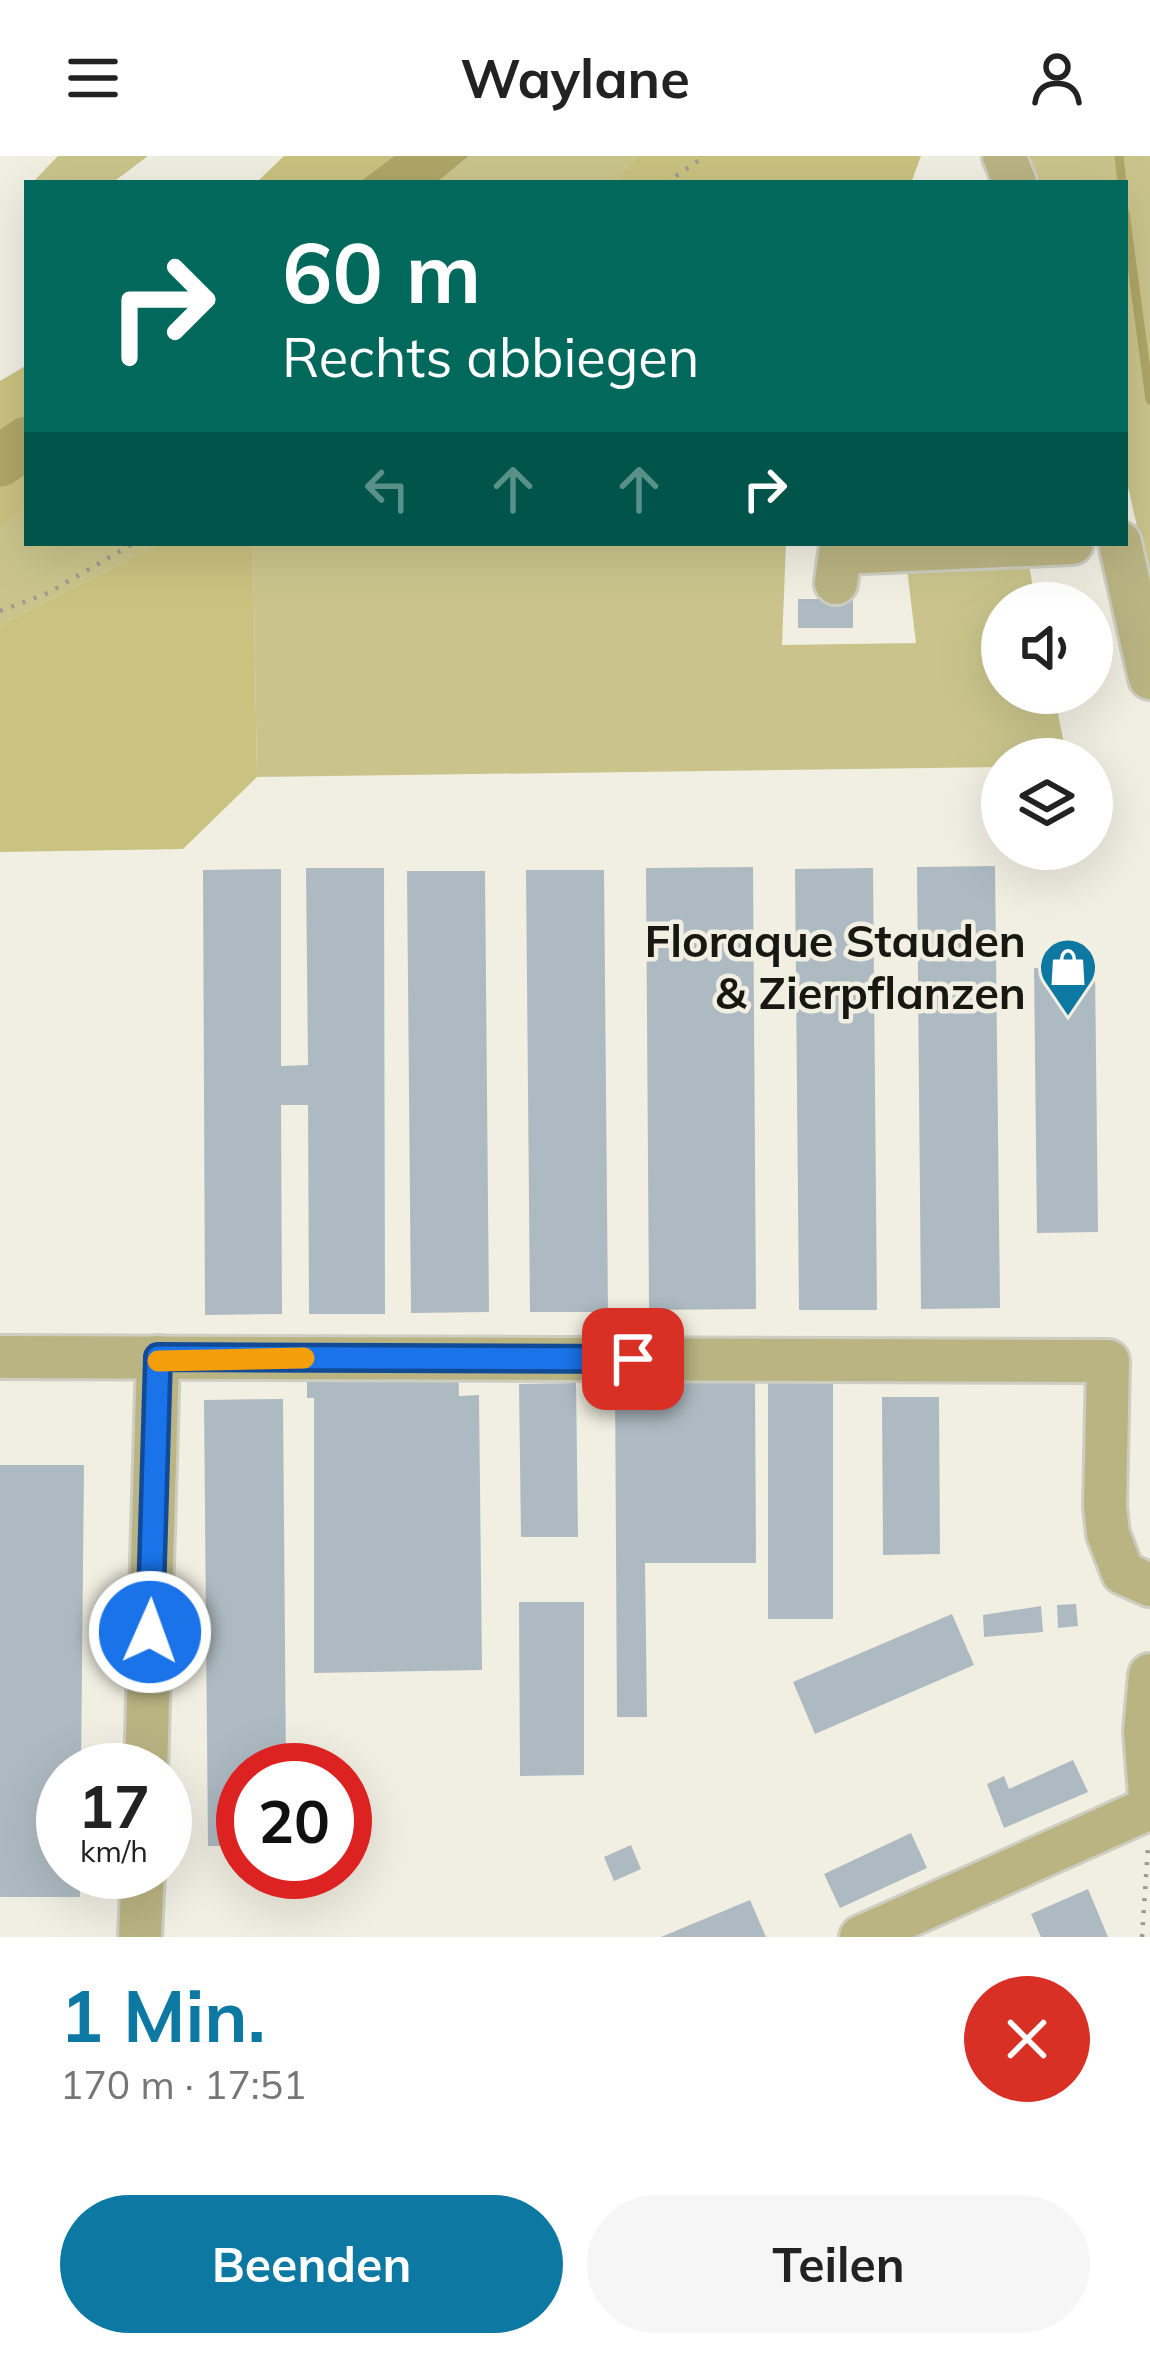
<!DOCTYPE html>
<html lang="de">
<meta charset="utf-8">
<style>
:root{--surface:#fff;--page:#f6f6f6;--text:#222;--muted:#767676;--accent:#0d79a3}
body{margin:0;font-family:Mulish,sans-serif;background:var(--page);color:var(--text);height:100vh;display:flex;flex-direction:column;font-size:45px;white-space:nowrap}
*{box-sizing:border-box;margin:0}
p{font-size:39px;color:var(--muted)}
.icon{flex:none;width:66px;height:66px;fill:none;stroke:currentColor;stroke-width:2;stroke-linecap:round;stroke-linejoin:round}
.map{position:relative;height:1781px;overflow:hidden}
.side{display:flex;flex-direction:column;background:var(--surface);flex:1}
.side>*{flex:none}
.guide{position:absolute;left:24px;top:24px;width:1104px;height:366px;border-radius:0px;box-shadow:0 12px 48px #0002;background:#00695c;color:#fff;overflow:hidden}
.controls{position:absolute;left:981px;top:426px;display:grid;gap:24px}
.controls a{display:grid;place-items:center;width:132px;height:132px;border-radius:50%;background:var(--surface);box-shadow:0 12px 48px #0002;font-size:60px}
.speed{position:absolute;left:36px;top:1587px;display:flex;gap:24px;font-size:60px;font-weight:700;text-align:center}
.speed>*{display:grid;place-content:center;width:156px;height:156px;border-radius:50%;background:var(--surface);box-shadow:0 12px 48px #0002;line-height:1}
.speed small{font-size:30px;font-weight:400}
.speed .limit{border:18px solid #d22;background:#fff;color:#111}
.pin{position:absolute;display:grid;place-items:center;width:102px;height:102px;color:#fff;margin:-51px;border-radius:24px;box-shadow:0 6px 18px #0006}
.me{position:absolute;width:132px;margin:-66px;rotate:2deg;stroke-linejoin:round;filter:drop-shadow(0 0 9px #0008)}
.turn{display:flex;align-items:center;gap:42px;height:252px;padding:0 60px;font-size:54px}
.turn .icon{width:156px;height:156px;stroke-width:2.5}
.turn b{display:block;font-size:84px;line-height:102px}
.lanes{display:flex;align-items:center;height:114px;padding:0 60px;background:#0003;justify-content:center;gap:60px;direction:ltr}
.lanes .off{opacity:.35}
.round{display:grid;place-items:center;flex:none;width:126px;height:126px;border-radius:63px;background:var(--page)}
.headline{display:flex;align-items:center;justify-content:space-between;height:204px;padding:0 60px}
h1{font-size:72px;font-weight:700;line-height:90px;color:var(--accent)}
.action{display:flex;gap:24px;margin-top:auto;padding:24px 60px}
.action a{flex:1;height:138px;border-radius:72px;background:var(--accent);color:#fff;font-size:48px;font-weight:700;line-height:138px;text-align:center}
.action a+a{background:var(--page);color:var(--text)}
header{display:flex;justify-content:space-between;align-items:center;height:156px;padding:0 60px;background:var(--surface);font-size:54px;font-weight:700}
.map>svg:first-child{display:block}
</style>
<header><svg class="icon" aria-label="menu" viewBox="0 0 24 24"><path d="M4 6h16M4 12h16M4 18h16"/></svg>Waylane<svg class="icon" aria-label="person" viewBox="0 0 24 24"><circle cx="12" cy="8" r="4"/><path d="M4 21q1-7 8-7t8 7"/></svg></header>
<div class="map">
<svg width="1150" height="1781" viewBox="0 0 1150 1781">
<rect width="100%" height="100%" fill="#f1efe2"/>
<g fill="#cac48c">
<polygon points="58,0 148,0 112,27 32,27"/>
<polygon points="469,0 636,0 614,27 436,27"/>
<polygon points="1017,0 1150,0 1150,427 1125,318 1125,27 1029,27"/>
<polygon points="27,352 27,387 161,387 0,469 0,373"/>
<polygon points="253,387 786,387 782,489 916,487 907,413 1029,409 1036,447 1002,447 1002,537 1054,537 1067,603 1002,603 1002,611 257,621"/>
</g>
<g fill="#cac280">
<polygon points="284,0 394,0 358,27 256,27"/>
<polygon points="636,0 921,0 911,27 614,27"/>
<polygon points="27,209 27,352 0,373 0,225"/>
<polygon points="161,387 253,387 257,621 183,693 0,696 0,469"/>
</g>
<polygon fill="#afa767" points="394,0 469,0 436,27 358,27"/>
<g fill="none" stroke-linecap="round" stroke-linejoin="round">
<g stroke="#afa767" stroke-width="9">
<polyline points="1119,0 1122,27"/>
<polyline points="1125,57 1150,244"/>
</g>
<polyline stroke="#afa767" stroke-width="51" points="0,305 27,286"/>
</g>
<g fill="#aebac2">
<rect x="798" y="443" width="55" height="29"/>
<polygon points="995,710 1000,1152 921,1153 917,711"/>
<polygon points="753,711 756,1153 649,1154 646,712"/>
<polygon points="306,712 384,712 385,1158 309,1158 308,949 281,949 282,1158 205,1159 203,714 281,713 281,910 308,909"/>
<polygon points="873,712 877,1154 799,1154 795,713"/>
<polygon points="526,714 604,714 608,1156 530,1156"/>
<polygon points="407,715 485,715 489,1156 411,1157"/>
<polygon points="1095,811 1098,1076 1037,1077 1034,812"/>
<polygon points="458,1206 459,1240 479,1239 482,1514 314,1517 314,1242 307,1242 307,1208"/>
<rect x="768" y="1213" width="65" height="250"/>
<polygon points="755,1220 756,1407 645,1407 647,1561 617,1561 615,1221"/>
<polygon points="576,1227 578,1381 521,1381 519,1228"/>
<polygon points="882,1241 939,1241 940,1398 883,1399"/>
<polygon points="283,1243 286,1614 243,1614 243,1690 208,1690 204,1244"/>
<polygon points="0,1309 84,1309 81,1614 63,1614 63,1716 80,1716 80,1741 0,1741"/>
<polygon points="519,1446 584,1446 584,1619 520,1620"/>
<polygon points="1076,1448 1078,1470 1058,1472 1057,1449"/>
<polygon points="1041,1450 1043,1476 984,1481 983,1459"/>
<polygon points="952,1458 974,1509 815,1578 793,1526"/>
<polygon points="1073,1604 1088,1636 1004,1672 987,1628 1004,1620 1009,1633"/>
<polygon points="911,1677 927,1712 840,1752 824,1718"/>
<polygon points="631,1689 641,1713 614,1725 604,1701"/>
<polygon points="1088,1733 1108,1781 1041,1781 1031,1758"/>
<polygon points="750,1744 766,1781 661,1781"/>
</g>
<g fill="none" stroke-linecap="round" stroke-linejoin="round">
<defs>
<g id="minor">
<polyline points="1004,0 1015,27"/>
<polyline points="1120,387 1150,522"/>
<polyline points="836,427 840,397 1072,387"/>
<polyline points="0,1201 1108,1205 1105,1350 1108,1378 1123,1417 1150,1429"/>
<polyline points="1150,1519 1145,1575 1150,1639"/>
<polyline points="146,1614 158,1201"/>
<polyline points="140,1781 143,1716"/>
<polyline points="861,1781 1150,1652"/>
</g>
</defs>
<use href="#minor" stroke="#cecdc1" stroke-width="48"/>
<g stroke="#9c9b91" stroke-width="4.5" stroke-dasharray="3 9" stroke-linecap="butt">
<polyline points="666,27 705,0"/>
<polyline points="0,455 48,437 134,387"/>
<polyline points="1142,1781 1148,1691"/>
</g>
<use href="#minor" stroke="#bab483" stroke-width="42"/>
</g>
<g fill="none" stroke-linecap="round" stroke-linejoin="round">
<defs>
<polyline id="route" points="150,1476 158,1201 633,1203"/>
</defs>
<use href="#route" stroke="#114b97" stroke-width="30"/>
<use href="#route" stroke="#1a73e8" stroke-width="21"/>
<polyline stroke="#f59e0b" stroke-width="21" points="158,1205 304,1202"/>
</g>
<defs>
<symbol id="shop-pin" viewBox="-11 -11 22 30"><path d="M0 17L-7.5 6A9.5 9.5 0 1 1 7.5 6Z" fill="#0d79a3" stroke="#f1efe2"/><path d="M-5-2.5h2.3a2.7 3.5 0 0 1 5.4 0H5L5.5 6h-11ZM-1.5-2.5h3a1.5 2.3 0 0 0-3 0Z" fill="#fff"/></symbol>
</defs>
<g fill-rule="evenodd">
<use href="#shop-pin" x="1035" y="778" width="66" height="90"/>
</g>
<g text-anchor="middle" stroke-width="9" stroke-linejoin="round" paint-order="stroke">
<g font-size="45" font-weight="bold" fill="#181813" stroke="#f1efe2" text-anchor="end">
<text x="1026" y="801">Floraque Stauden<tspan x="1026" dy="52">&amp; Zierpflanzen</tspan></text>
</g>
</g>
</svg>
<div class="controls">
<a><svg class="icon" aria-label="sound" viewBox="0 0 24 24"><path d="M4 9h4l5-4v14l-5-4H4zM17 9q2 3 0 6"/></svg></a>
<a><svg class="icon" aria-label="layers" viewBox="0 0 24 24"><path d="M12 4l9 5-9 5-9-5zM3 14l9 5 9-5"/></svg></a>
</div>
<div class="speed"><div>17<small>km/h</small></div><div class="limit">20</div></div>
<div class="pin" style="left:633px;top:1203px;background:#d93025"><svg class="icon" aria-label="arrive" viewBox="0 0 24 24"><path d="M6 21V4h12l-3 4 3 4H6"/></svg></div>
<svg class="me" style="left:150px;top:1476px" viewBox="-20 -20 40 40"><circle r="17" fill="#1a73e8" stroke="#fff" stroke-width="3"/><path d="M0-11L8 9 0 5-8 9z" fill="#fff"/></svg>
<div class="guide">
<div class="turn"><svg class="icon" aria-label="right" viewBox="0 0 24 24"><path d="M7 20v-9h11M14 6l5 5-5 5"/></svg><div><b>60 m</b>Rechts abbiegen</div></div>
<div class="lanes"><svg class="icon off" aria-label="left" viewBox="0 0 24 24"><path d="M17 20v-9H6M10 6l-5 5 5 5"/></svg><svg class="icon off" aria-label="ahead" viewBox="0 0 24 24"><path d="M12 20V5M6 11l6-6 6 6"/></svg><svg class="icon off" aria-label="ahead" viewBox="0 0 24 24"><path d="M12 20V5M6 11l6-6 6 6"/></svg><svg class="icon" aria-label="right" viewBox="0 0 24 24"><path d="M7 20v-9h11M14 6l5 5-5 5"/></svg></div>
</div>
</div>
<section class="side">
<div class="headline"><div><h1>1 Min.</h1><p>170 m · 17:51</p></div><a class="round" style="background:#d93025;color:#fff"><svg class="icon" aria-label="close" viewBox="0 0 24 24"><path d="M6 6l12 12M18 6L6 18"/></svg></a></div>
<div class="action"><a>Beenden</a><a>Teilen</a></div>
</section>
